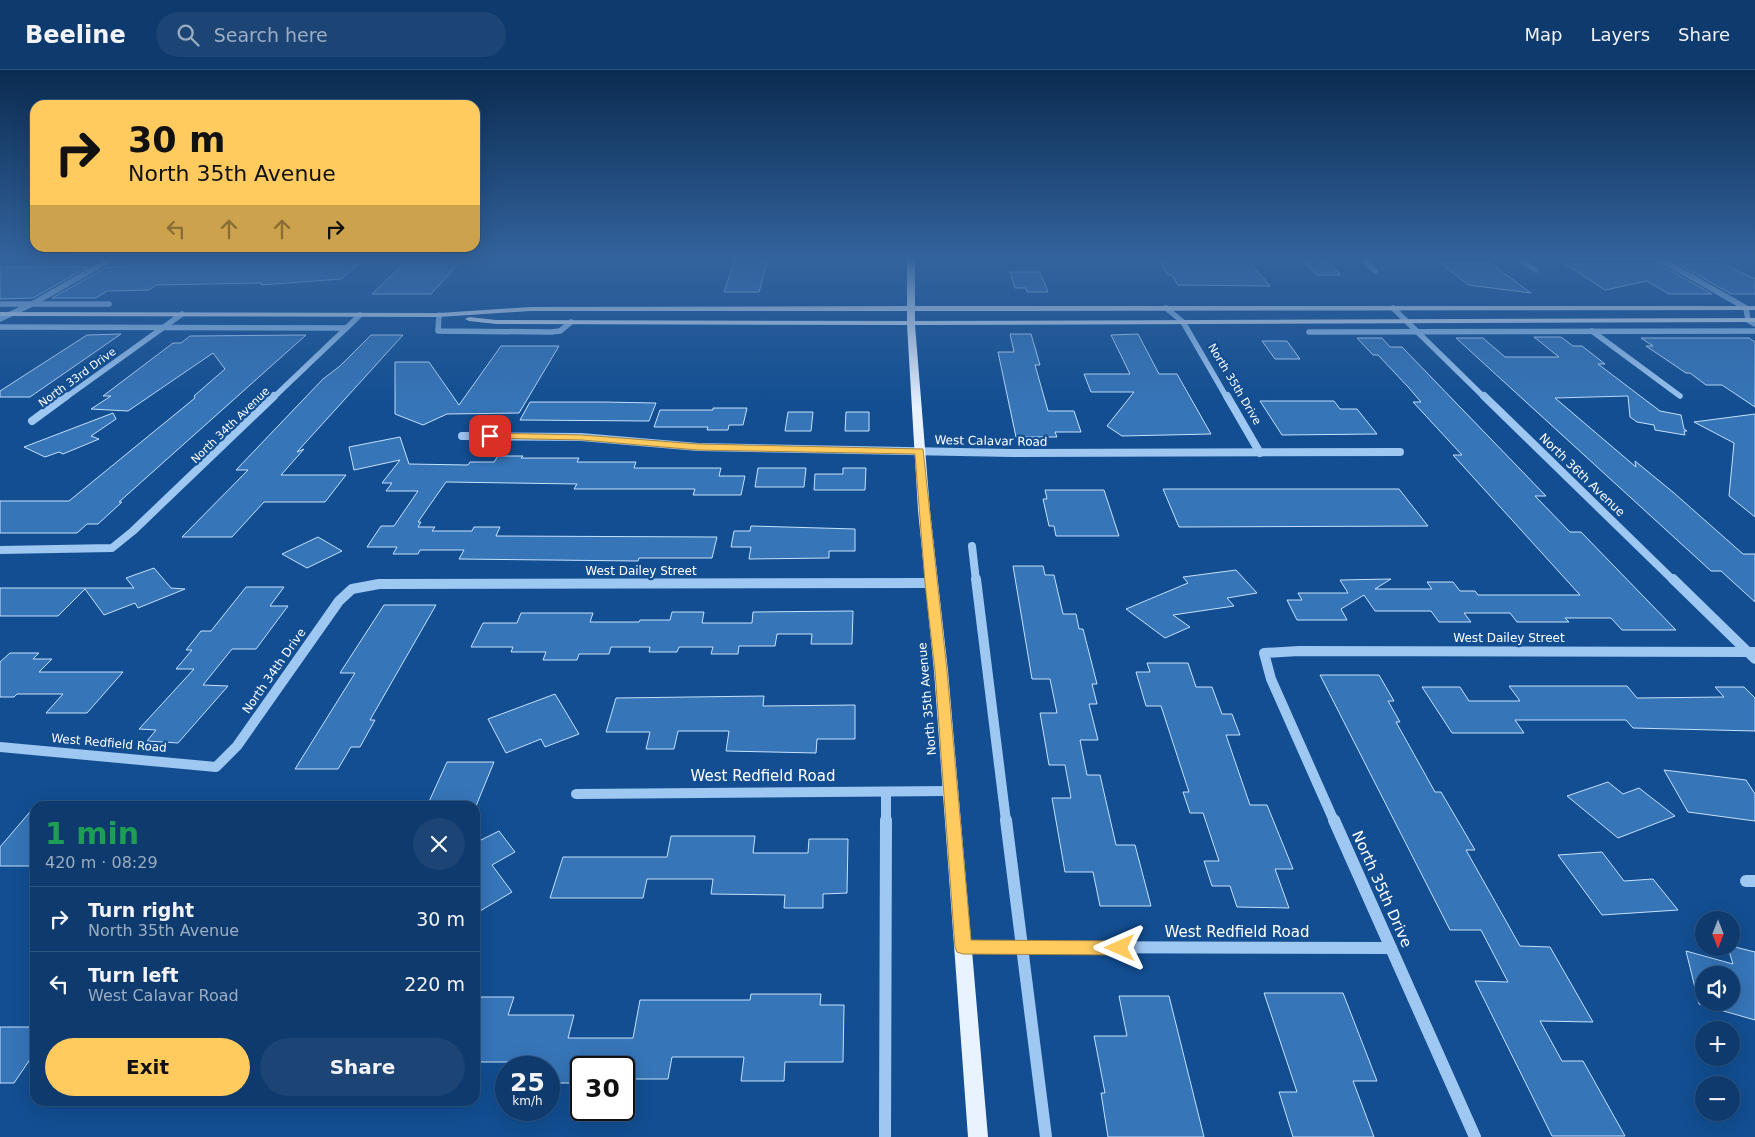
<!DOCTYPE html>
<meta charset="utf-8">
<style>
:root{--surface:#0e3a6d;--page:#1c4575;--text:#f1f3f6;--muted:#9badc2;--line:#2e5480;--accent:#ffcb5f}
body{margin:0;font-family:"DejaVu Sans",sans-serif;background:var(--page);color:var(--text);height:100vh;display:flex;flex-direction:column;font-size:19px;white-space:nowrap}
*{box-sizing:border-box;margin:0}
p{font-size:16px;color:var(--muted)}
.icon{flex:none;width:28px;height:28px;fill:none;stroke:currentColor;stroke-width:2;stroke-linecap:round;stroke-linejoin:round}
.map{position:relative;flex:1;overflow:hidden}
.side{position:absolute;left:30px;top:731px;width:450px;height:305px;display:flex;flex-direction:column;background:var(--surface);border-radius:15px;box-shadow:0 5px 20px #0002,0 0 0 1px var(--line)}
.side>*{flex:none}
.top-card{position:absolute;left:30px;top:30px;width:450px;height:152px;border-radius:15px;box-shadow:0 5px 20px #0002,0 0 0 1px var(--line);background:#ffcb5f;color:#111;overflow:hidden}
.needle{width:32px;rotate:180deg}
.controls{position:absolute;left:1695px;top:841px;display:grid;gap:10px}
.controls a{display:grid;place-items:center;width:45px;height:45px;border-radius:50%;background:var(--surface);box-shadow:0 5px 20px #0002,0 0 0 1px var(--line);font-size:25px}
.speed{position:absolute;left:495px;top:986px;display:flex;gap:10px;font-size:25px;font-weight:700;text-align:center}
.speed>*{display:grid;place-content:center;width:65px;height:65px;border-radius:50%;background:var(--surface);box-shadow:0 5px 20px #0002,0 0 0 1px var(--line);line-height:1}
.speed small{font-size:12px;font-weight:400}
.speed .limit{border:2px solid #111;border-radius:8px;background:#fff;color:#111}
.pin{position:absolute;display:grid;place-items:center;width:42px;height:42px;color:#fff;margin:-21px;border-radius:10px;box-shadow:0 2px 8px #0006}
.me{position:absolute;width:55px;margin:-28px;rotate:270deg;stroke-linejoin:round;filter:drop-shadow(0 0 4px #0008)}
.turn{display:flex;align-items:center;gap:18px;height:105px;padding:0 15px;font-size:22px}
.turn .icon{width:65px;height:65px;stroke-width:2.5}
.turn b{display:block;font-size:35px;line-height:42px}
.lanes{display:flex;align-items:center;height:48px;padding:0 15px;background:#0003;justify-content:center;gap:25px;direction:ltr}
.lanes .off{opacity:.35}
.round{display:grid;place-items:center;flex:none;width:52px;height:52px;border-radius:26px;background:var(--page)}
.overview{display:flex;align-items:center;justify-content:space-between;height:85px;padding:0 15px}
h1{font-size:30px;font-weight:700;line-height:38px;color:#1e9e55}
.action{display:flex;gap:10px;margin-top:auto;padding:10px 15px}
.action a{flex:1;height:58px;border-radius:30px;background:var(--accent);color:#111;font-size:20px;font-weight:700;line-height:58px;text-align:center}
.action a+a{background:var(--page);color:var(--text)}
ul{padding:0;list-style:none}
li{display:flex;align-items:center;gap:15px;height:65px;padding:0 15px;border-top:1px solid var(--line)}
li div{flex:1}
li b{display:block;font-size:19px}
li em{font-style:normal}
header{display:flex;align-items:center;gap:30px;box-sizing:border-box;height:70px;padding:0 25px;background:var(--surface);border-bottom:1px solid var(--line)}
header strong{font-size:24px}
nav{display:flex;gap:28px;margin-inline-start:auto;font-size:18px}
.search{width:350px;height:45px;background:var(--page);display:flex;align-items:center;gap:12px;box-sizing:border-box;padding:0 18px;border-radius:28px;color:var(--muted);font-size:19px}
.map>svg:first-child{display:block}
</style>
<header>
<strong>Beeline</strong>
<div class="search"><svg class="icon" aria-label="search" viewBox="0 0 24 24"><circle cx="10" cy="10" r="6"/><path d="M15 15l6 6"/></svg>Search here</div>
<nav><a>Map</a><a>Layers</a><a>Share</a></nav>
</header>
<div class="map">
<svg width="1755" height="1067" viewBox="0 0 1755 1067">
<rect width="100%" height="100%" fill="#124e91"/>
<g fill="#3675b8" stroke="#c5e1fd" fill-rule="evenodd">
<polygon points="141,188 366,188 341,209 261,215 262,213 156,215 149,220 107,221 96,228 52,228 107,197 125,197"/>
<polygon points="410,188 464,188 431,224 372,224"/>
<polygon points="1157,188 1246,188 1270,216 1178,215 1172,205 1168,205"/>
<polygon points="1300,188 1324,188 1341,205 1317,205"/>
<polygon points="735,189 768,189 759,222 724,222"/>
<polygon points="1441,193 1490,193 1531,223 1468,215"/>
<polygon points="1565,194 1659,194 1712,224 1669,224 1647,211 1605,220"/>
<polygon points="1678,194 1724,194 1755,209 1755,224 1731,224"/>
<polygon points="0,197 88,197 33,228 0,229"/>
<polygon points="1010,202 1040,202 1048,222 1027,222 1026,218 1015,218"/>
<polygon points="121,264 30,327 0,327 0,321 87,265"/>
<polygon points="1010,264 1031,264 1040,295 1035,295 1048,341 1074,341 1081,362 1055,362 1057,367 1016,367 998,282 1014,282"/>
<polygon points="1138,264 1159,304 1177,304 1211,364 1122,366 1107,356 1134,322 1091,322 1084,304 1130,304 1111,265"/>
<polygon points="306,265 119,432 122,432 98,454 87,454 77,463 0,463 0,431 69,431 195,328 194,326 225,299 213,283 128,341 91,339 111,326 103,326 173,273 181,273 190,266"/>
<polygon points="371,265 403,265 297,382 304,379 281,405 346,405 325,432 264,432 232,467 182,467 248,400 236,400 323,309 340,296"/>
<polygon points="1534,267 1561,267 1573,276 1582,276 1605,294 1598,294 1660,341 1681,345 1684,359 1687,361 1684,361 1685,365 1655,360 1654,355 1637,352 1630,347 1628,326 1555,328 1636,397 1635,391 1674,423 1743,484 1755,484 1755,532 1721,501 1711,501 1456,268 1483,268 1505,287 1559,287"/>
<polygon points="1357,268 1382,268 1390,277 1402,277 1546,426 1535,426 1570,462 1581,462 1676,560 1622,560 1611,548 1565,548 1569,552 1517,552 1510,543 1464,543 1471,552 1439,552 1431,541 1375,541 1364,525 1341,539 1347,550 1297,550 1287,530 1302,530 1298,523 1348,523 1340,510 1391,509 1375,519 1432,519 1427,512 1453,512 1460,521 1475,521 1478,525 1580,525 1453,385 1462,385 1413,332 1421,332 1409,318 1378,285 1373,285"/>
<polygon points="1641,268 1749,268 1755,272 1755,337 1722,315 1706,315 1690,303 1686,303 1646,276 1653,276"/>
<polygon points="1262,271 1287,271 1300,289 1275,289"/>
<polygon points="501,276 559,276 519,343 447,344 423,355 395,344 395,292 429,292 459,335"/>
<polygon points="1260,331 1334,331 1340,339 1357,339 1377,364 1282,365"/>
<polygon points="530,332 604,332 656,333 649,351 520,350"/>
<polygon points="713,338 747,338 743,355 729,355 728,360 707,360 708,357 654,357 660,340 713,340"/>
<polygon points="788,342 813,342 811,361 785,361"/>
<polygon points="846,342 869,342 869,361 845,361"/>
<polygon points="113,343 116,349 91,366 99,369 63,384 59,382 45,387 24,377"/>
<polygon points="1755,344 1755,447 1729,426 1734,373 1694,352"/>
<polygon points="400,367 409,394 468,395 470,392 494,392 498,386 523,386 521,388 579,388 577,392 636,392 634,398 721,398 719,406 745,406 741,425 693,425 695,419 574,419 577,414 446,412 418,452 421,452 418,457 435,457 432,461 472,461 474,457 500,457 496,466 717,467 712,488 639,488 638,491 459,489 464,480 420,480 418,484 393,484 397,477 367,477 381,456 394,456 418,421 386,421 392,413 382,413 400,390 354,400 349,377"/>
<polygon points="758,398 806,398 804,417 755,417"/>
<polygon points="843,398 866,398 865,420 814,420 815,404 843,404"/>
<polygon points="1163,419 1399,419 1428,456 1179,457"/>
<polygon points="1045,420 1104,420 1119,466 1056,466 1054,456 1049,456 1043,429 1047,429"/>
<polygon points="751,456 855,459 855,481 829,481 829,488 749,489 751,477 731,477 734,461 750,461"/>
<polygon points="318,467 342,481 307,498 282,484"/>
<polygon points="1013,496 1043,496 1045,505 1054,505 1063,544 1076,544 1079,559 1083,559 1097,614 1092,614 1097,634 1089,634 1098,670 1080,670 1087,705 1100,705 1116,775 1135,775 1151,836 1100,836 1093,802 1065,802 1052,728 1071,728 1065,695 1049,695 1040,643 1057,643 1050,609 1032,609"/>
<polygon points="154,498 171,518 185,519 138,538 135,533 104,545 85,519 58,546 0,546 0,518 134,518 126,508"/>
<polygon points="1236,500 1257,523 1227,528 1234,536 1173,545 1190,557 1165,568 1126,539 1188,513 1183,507"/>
<polygon points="246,517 284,517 270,536 288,536 256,579 232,579 203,615 228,616 178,673 147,671 156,660 139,659 194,599 176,599 192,580 186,580 201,561 211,561"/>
<polygon points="384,535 436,535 370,650 375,650 360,677 351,677 338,699 295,699 355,603 340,603"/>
<polygon points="853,541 852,574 811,574 812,564 777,564 775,576 739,576 738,584 711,584 713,577 679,577 677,582 649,582 650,577 611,577 609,584 579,584 577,590 543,590 546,582 511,582 513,577 471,577 483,553 517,553 521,543 593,543 590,552 639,552 640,550 670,550 672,542 704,542 702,553 752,553 753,542"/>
<polygon points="10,583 39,583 33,589 52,589 39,602 123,602 87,643 46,643 63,624 17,624 14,627 0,627 0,592"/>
<polygon points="1147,593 1188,593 1196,617 1212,617 1222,644 1232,644 1240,665 1226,665 1250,735 1267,735 1293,799 1275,799 1289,838 1237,837 1230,816 1212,816 1204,791 1219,791 1203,743 1190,743 1183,722 1189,722 1161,636 1146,636 1136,602 1150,602"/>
<polygon points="1320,605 1379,605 1394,631 1388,631 1400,652 1396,652 1435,722 1441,722 1475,780 1466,780 1520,876 1550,877 1593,952 1540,951 1562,991 1583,991 1625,1066 1552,1066 1475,911 1508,912 1481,860 1450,860"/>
<polygon points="1509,616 1627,616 1637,628 1724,627 1715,617 1744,617 1755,628 1755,661 1633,658 1626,650 1515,650 1524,663 1452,663 1422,617 1460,617 1469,631 1520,631"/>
<polygon points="555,624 579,664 545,677 541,669 506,683 488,649"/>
<polygon points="764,626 763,636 855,635 855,669 817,669 816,683 726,681 729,661 678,661 674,679 646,679 650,662 606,662 616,628"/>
<polygon points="447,692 494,692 476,736 427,736"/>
<polygon points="1664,700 1746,710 1755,724 1755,751 1688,742"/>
<polygon points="1608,712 1623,724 1639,718 1675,746 1618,768 1567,726"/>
<polygon points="35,736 35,796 0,796 0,777"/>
<polygon points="499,761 515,782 492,795 512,822 475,844 475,773"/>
<polygon points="671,766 755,766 753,783 808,783 809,769 848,769 847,823 823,824 823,838 784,838 785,825 711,824 713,809 647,809 643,828 550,828 563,787 667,787"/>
<polygon points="1602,782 1624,811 1653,809 1678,840 1602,845 1558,785"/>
<path d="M1731,876L1755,882V950L1699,934L1686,881L1733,894L1728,878ZM1704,905H1731V932H1704Z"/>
<polygon points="1264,923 1343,923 1377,1011 1353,1011 1374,1067 1293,1067 1279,1022 1297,1022"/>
<polygon points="751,924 821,924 820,935 844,935 843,992 785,992 784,1011 741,1011 744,987 672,987 668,1009 624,1009 627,998 581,998 581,1013 549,1013 549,998 510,998 511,992 475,992 475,927 514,927 508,945 574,945 568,968 633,968 640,930 750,930"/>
<polygon points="1119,926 1169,926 1204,1067 1108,1067 1101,1023 1105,1023 1094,966 1127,966"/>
<polygon points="0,957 35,957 35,982 14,1013 0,1013"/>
</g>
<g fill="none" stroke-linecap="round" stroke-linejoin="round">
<g stroke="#9ec7f2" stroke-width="5.5">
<polyline points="1362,188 1375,201"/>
<polyline points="1518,188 1536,200"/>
<polyline points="1658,188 1746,238 1748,250 1755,254"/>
<polyline points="0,234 109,234"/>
<polyline points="1166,238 1183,252 1227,328"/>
<polyline points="1393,238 1485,328"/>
<polyline points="439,245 438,261 551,262 560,261 571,252"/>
<polyline points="0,249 32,234 113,188"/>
<polyline points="0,257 346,258"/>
<polyline points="1592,261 1680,326"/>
<polyline points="1309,262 1755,261"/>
<polyline points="65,328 182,244"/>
<polyline points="273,328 360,245"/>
</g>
<g stroke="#9ec7f2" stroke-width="8">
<polyline points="1227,326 1260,383"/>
<polyline points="1484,326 1674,511"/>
<polyline points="32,351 66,326"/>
<polyline points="462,366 581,367 698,377 1012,383 1400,382"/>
<polyline points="972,476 976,511"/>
<polyline points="0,480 112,478 133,461 274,326"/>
</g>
<g stroke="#9ec7f2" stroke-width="10">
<polyline points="976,509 1006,751"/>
<polyline points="1673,509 1755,589"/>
<polyline points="0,677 216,697 237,676 339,531 352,519 379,514 931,513"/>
<polyline points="576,724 950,721"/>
<polyline points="886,751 886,722"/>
<polyline points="1334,751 1271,609 1264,583 1299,581 1755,582"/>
</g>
<g stroke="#9ec7f2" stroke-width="12">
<polyline points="1006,750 1046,1067"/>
<polyline points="1334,750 1475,1067"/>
<polyline points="1746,811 1755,811"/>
<polyline points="963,877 1391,878"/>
<polyline points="885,1067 886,750"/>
</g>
<polygon fill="#e9f2ff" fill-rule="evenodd" points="907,188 915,188 915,236 1755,236 1755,240 915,241 915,251 1755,248 1755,252 915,255 930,440 948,601 988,1067 968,1067 934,601 918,440 907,255 496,254 469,251 465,249 469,247 496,250 907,251 907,241 530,241 439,247 0,246 0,242 439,243 530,237 907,236"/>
</g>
<linearGradient id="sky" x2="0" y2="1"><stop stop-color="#0a2b50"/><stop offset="0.56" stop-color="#33639d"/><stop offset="1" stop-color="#33639d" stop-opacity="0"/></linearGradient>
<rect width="1755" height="337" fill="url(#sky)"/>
<polygon fill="#ffcb5f" stroke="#a6843e" points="490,363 582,365 698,374 923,379 947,601 971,870 1120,871 1126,873 1128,878 1126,883 1120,885 963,884 957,882 955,877 935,601 925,513 915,384 698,380 582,370 487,368 487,364"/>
<g text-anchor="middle" stroke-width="4.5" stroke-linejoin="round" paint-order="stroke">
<g font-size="11" fill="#fff" stroke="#124e91">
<text transform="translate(77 307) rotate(-36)" y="4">North 33rd Drive</text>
<text transform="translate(1235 314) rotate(59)" y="4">North 35th Drive</text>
<text transform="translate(230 355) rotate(-44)" y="4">North 34th Avenue</text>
</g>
<g font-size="12" fill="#fff" stroke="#124e91">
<text transform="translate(991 371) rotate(1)" y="4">West Calavar Road</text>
<text transform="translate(1582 405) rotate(44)" y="4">North 36th Avenue</text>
<text x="641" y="505">West Dailey Street</text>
<text x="1509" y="572">West Dailey Street</text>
<text transform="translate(274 601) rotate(-55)" y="4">North 34th Drive</text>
<text transform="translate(927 629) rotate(-95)" y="4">North 35th Avenue</text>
<text transform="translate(109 673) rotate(5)" y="4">West Redfield Road</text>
</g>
<g font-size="15" fill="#fff" stroke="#124e91">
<text x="763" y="711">West Redfield Road</text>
<text transform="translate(1382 819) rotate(66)" y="5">North 35th Drive</text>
<text x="1237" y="867">West Redfield Road</text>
</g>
</g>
</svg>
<div class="controls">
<a><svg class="needle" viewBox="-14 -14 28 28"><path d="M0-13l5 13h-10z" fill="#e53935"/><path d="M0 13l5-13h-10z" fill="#9badc2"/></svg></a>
<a><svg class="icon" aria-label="sound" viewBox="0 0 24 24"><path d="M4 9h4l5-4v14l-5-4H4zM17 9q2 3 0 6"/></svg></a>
<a>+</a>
<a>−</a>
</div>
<div class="speed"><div>25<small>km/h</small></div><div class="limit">30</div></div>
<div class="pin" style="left:490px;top:366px;background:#d93025"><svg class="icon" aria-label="arrive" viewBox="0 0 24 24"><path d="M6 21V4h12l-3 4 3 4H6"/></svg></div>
<svg class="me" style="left:1120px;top:878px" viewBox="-20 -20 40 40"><path d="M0-17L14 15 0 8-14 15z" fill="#ffcb5f" stroke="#fff" stroke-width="4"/></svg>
<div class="top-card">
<div class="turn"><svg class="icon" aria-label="right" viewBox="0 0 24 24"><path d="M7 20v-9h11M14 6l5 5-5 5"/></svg><div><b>30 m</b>North 35th Avenue</div></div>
<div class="lanes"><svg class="icon off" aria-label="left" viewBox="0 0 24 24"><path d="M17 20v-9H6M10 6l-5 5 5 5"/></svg><svg class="icon off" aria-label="ahead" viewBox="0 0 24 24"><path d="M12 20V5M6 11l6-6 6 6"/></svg><svg class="icon off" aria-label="ahead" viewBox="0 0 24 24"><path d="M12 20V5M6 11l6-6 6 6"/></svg><svg class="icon" aria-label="right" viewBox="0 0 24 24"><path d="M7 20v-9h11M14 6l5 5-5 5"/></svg></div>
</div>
<section class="side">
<div class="overview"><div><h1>1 min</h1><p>420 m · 08:29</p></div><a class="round"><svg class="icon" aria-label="close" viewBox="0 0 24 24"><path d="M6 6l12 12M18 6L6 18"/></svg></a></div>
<ul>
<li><svg class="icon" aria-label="right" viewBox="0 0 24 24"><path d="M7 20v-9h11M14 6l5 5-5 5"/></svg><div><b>Turn right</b><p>North 35th Avenue</p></div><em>30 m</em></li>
<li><svg class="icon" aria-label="left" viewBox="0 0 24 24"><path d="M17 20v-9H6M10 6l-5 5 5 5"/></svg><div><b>Turn left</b><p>West Calavar Road</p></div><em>220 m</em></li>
</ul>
<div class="action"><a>Exit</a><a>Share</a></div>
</section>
</div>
